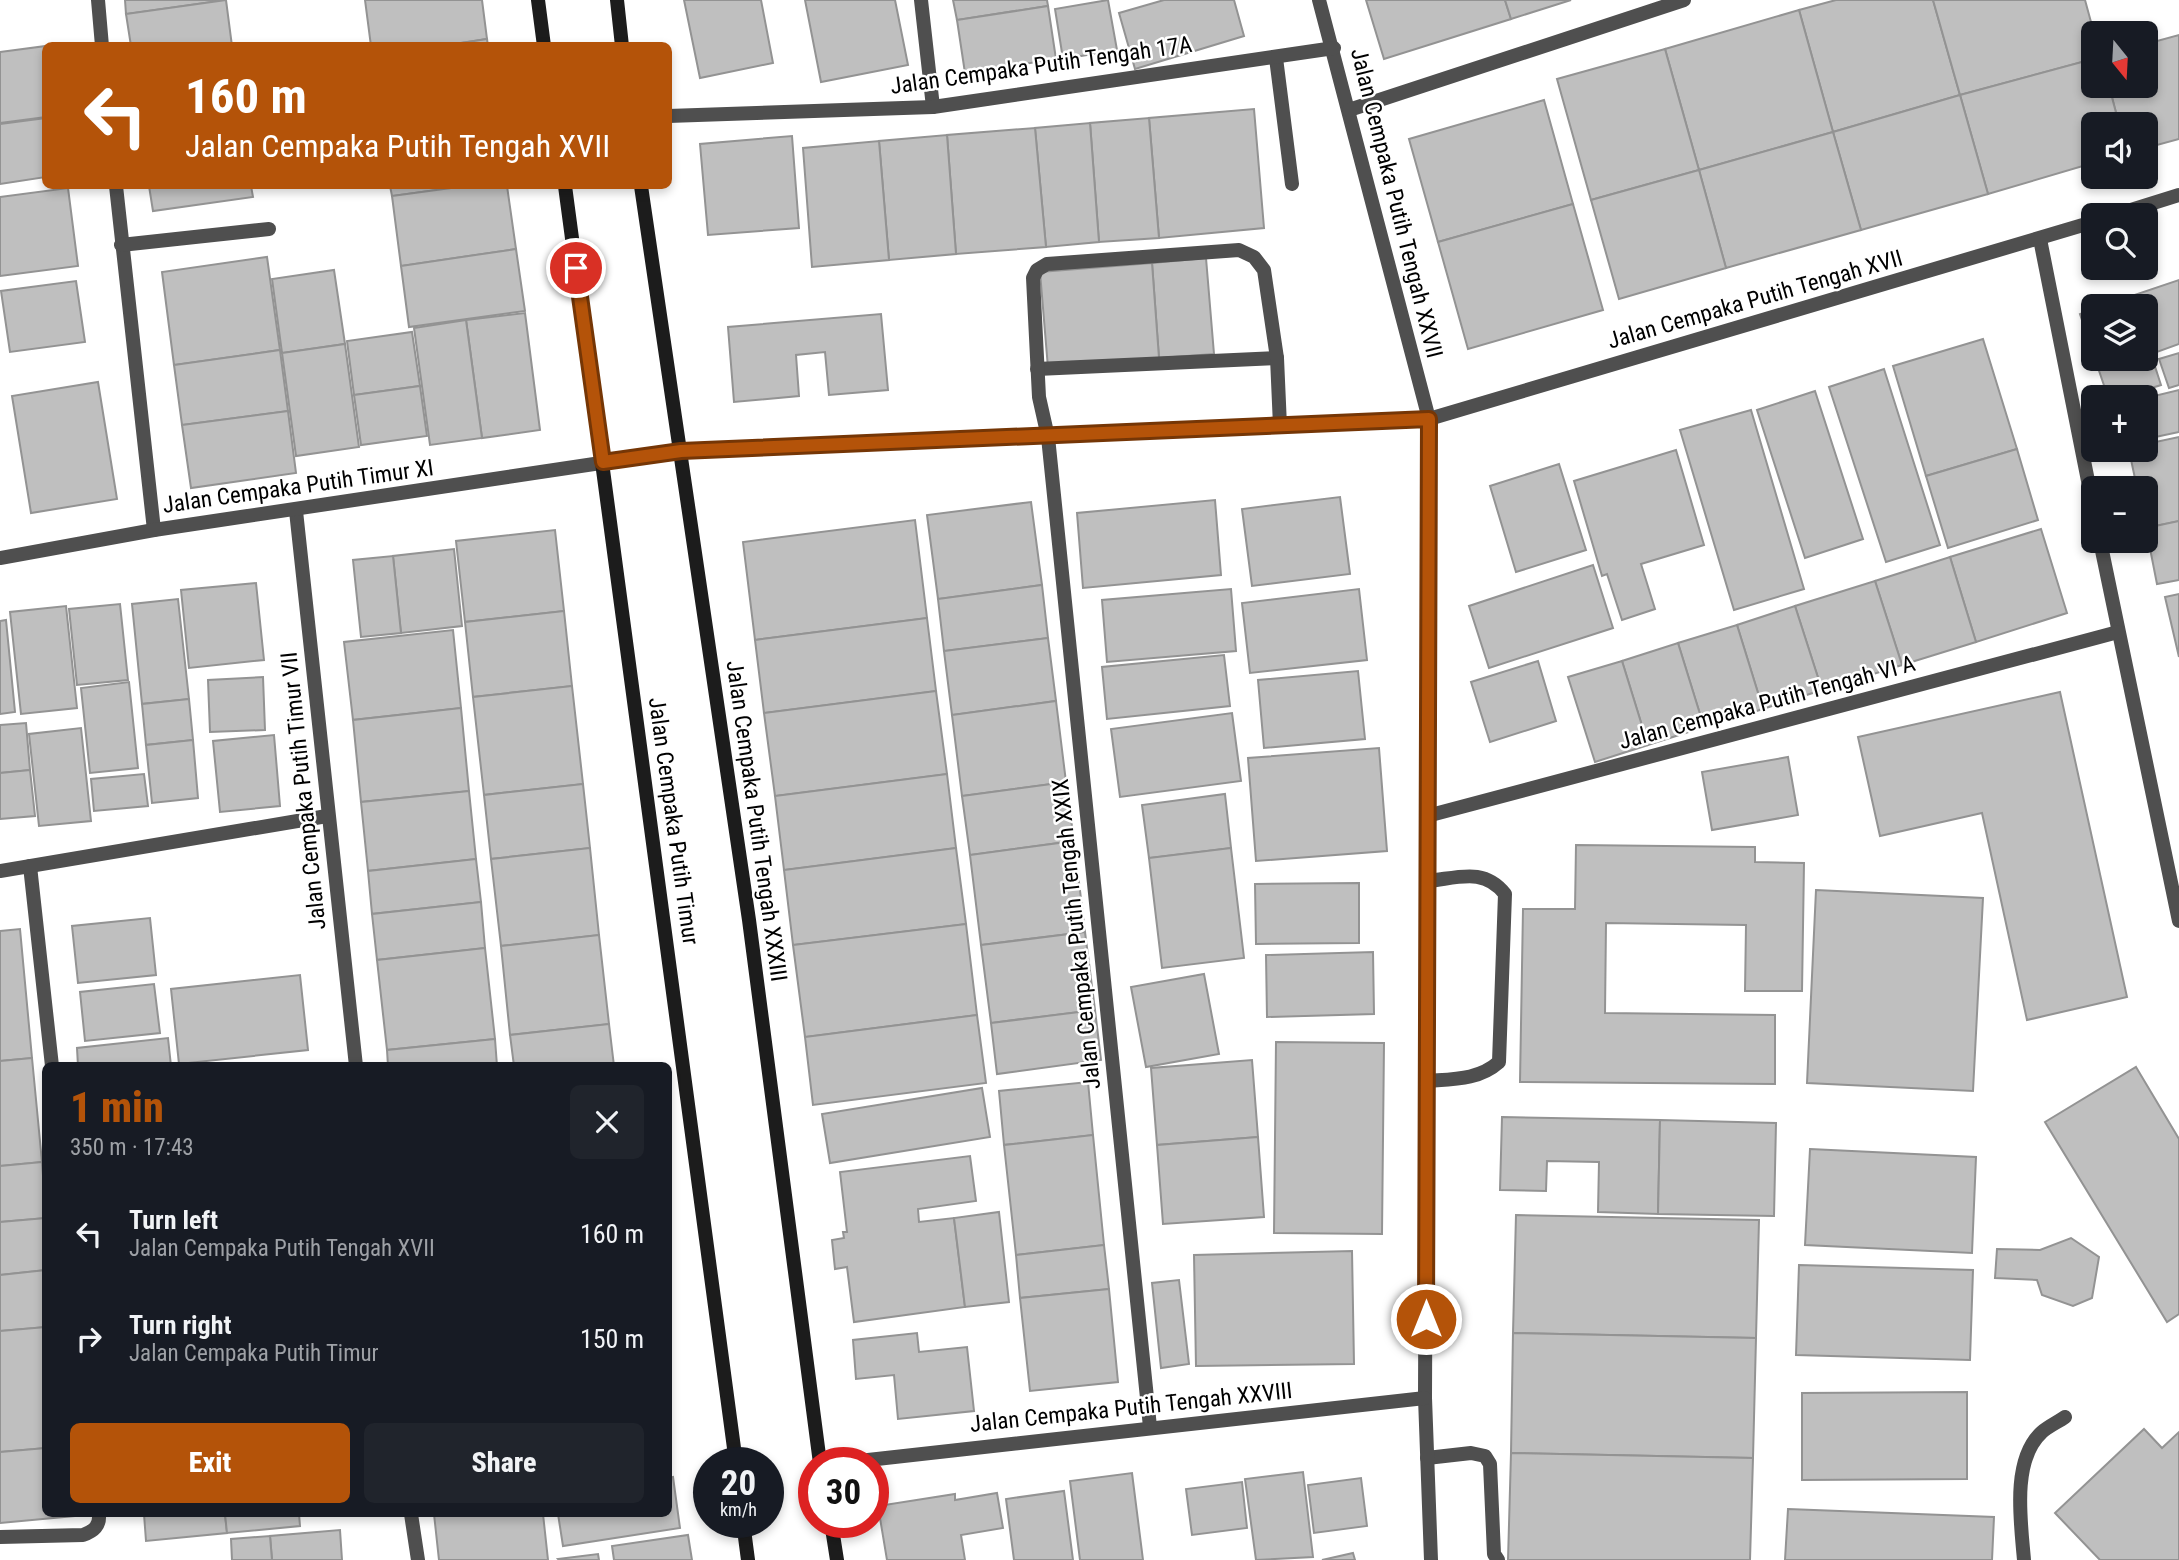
<!DOCTYPE html>
<meta charset="utf-8">
<style>
:root{--surface:#171b24;--page:#20242c;--text:#f1f3f6;--muted:#9ea1a6;--accent:#b45309}
body{margin:0;font-family:"Roboto Condensed",sans-serif;background:var(--page);color:var(--text);height:100vh;display:flex;flex-direction:column;font-size:26px;white-space:nowrap}
*{box-sizing:border-box;margin:0}
p{font-size:23px;color:var(--muted)}
.icon{flex:none;width:38px;height:38px;fill:none;stroke:currentColor;stroke-width:2;stroke-linecap:round;stroke-linejoin:round}
.map{position:relative;flex:1;overflow:hidden}
.panel{position:absolute;left:42px;top:1062px;width:630px;height:455px;display:flex;flex-direction:column;background:var(--surface);border-radius:10px;box-shadow:0 4px 10px #0003}
.panel>*{flex:none}
.hud{position:absolute;left:42px;top:42px;width:630px;height:147px;border-radius:10px;box-shadow:0 4px 10px #0003;background:#b45309;color:#fff;overflow:hidden}
.needle{width:46px;rotate:162deg}
.fabs{position:absolute;left:2081px;top:21px;display:grid;gap:14px}
.fabs a{display:grid;place-items:center;width:77px;height:77px;border-radius:10px;background:var(--surface);box-shadow:0 4px 10px #0003;font-size:35px}
.speed{position:absolute;left:693px;top:1447px;display:flex;gap:14px;font-size:35px;font-weight:700;text-align:center}
.speed>*{display:grid;place-content:center;width:91px;height:91px;border-radius:50%;background:var(--surface);box-shadow:0 4px 10px #0003;line-height:1}
.speed small{font-size:18px;font-weight:400}
.speed .limit{border:10px solid #d22;background:#fff;color:#111}
.pin{position:absolute;display:grid;place-items:center;width:60px;height:60px;color:#fff;margin:-30px;border:4px solid #fff;border-radius:50%;box-shadow:0 2px 7px #0007}
.me{position:absolute;width:77px;margin:-38px;rotate:0deg;stroke-linejoin:round;filter:drop-shadow(0 0 5px #0008)}
.turn{display:flex;align-items:center;gap:24px;height:147px;padding:0 28px;font-size:32px}
.turn .icon{width:91px;height:91px;stroke-width:2.5}
.turn b{display:block;font-size:49px;line-height:60px}
.round{display:grid;place-items:center;flex:none;width:74px;height:74px;border-radius:10px;background:var(--page)}
.overview{display:flex;align-items:center;justify-content:space-between;height:119px;padding:0 28px}
h1{font-size:42px;font-weight:800;line-height:52px;color:var(--accent)}
.primary-button{display:flex;gap:14px;margin-top:auto;padding:14px 28px}
.primary-button a{flex:1;height:80px;border-radius:10px;background:var(--accent);color:#fff;font-size:28px;font-weight:800;line-height:80px;text-align:center}
.primary-button a+a{background:var(--page);color:var(--text)}
ul{padding:0;list-style:none}
li{display:flex;align-items:center;gap:21px;height:105px;padding:0 28px}
li div{flex:1}
li b{display:block;font-size:26px}
li em{font-style:normal}
.map>svg:first-child{display:block}
</style>
<div class="map">
<svg width="2179" height="1560" viewBox="0 0 2179 1560">
<rect width="100%" height="100%" fill="#fff"/>
<g fill="#bfbfbf" stroke="#939393" stroke-width="2">
<polygon points="125,0 226,0 126,14"/>
<polygon points="226,0 232,46 131,46 126,14"/>
<polygon points="365,0 482,0 487,39 442,46 371,46"/>
<polygon points="684,0 761,0 773,63 700,78"/>
<polygon points="805,0 895,0 908,65 821,82"/>
<polygon points="953,0 1047,0 1048,6 957,20"/>
<polygon points="1108,0 1117,50 1063,59 1055,9"/>
<polygon points="1164,0 1234,0 1244,36 1135,69 1119,13"/>
<polygon points="1366,0 1505,0 1511,19 1384,59"/>
<polygon points="1505,0 1571,0 1511,19"/>
<polygon points="1836,0 1933,0 1960,95 1833,132 1799,10"/>
<polygon points="1933,0 2085,0 2094,33 2093,59 1960,95"/>
<polygon points="1048,6 1056,59 965,73 957,20"/>
<polygon points="1799,10 1833,132 1699,170 1665,49"/>
<polygon points="2179,35 2179,139 2146,148 2146,124 2119,124 2109,86 2146,86 2146,44"/>
<polygon points="487,39 488,46 442,46"/>
<polygon points="46,46 46,117 0,123 0,52"/>
<polygon points="1665,49 1699,170 1591,200 1557,79"/>
<polygon points="2093,59 2093,86 2109,86 2119,124 2093,124 2093,163 1988,194 1960,95"/>
<polygon points="1960,95 1988,194 1861,230 1833,132"/>
<polygon points="1544,100 1573,204 1438,242 1409,139"/>
<polygon points="1254,109 1264,228 1159,238 1149,118"/>
<polygon points="46,118 46,177 0,184 0,124"/>
<polygon points="1149,118 1159,238 1099,242 1090,123"/>
<polygon points="1090,123 1099,242 1046,247 1035,128"/>
<polygon points="1035,128 1046,247 956,254 947,135"/>
<polygon points="1833,132 1861,230 1726,268 1699,170"/>
<polygon points="947,135 956,254 889,260 879,141"/>
<polygon points="792,136 799,228 708,235 700,144"/>
<polygon points="879,141 889,260 812,267 803,148"/>
<polygon points="1699,170 1726,268 1619,299 1591,200"/>
<polygon points="149,186 251,186 253,197 153,211"/>
<polygon points="390,186 466,186 392,196"/>
<polygon points="466,186 507,186 516,249 401,266 392,196"/>
<polygon points="68,188 78,266 0,276 0,197"/>
<polygon points="1573,204 1603,310 1468,349 1438,242"/>
<polygon points="516,249 525,311 409,327 401,266"/>
<polygon points="267,257 280,350 174,365 162,272"/>
<polygon points="1206,258 1214,354 1159,358 1152,263"/>
<polygon points="1152,263 1159,358 1048,368 1040,272"/>
<polygon points="334,270 345,344 282,353 272,279"/>
<polygon points="2179,280 2179,344 2151,354 2161,385 2123,397 2108,397 2095,359 2146,359 2146,306 2102,306"/>
<polygon points="76,281 85,342 10,352 1,291"/>
<polygon points="2093,309 2093,353 2080,314"/>
<polygon points="525,313 540,430 482,438 466,320"/>
<polygon points="881,314 888,390 829,395 825,352 796,355 799,396 734,402 728,327"/>
<polygon points="466,320 482,438 430,445 414,328"/>
<polygon points="412,332 420,386 354,395 347,341"/>
<polygon points="1983,339 2017,449 1926,476 1893,366"/>
<polygon points="345,344 359,447 296,456 282,353"/>
<polygon points="280,350 288,411 182,425 174,365"/>
<polygon points="2179,353 2179,385 2169,388 2159,359"/>
<polygon points="1884,369 1940,545 1886,562 1829,387"/>
<polygon points="98,382 117,499 31,513 12,396"/>
<polygon points="420,386 427,436 361,445 354,395"/>
<polygon points="2179,390 2179,432 2146,439 2146,398"/>
<polygon points="1815,391 1863,539 1805,558 1757,410"/>
<polygon points="1751,410 1804,589 1734,610 1680,430"/>
<polygon points="288,411 296,473 191,488 182,425"/>
<polygon points="2179,437 2179,521 2146,528 2146,488 2137,488 2129,450 2146,450 2146,444"/>
<polygon points="2017,449 2038,520 1948,548 1926,476"/>
<polygon points="1676,450 1704,545 1641,564 1655,609 1622,620 1607,574 1602,576 1574,481"/>
<polygon points="1559,464 1586,550 1516,572 1490,486"/>
<polygon points="1340,497 1350,574 1252,586 1242,509"/>
<polygon points="1215,500 1221,575 1083,588 1077,513"/>
<polygon points="1031,502 1042,585 938,599 927,515"/>
<polygon points="915,520 927,618 755,640 743,542"/>
<polygon points="2179,521 2179,580 2157,584 2146,528"/>
<polygon points="2041,529 2067,613 1976,642 1950,557"/>
<polygon points="555,530 564,611 465,622 456,541"/>
<polygon points="454,549 462,626 401,633 393,556"/>
<polygon points="393,556 401,633 361,637 353,560"/>
<polygon points="1950,557 1976,642 1902,665 1875,581"/>
<polygon points="1593,565 1613,628 1489,668 1469,606"/>
<polygon points="1875,581 1902,665 1822,690 1795,606"/>
<polygon points="256,583 264,660 189,668 181,590"/>
<polygon points="1042,585 1048,638 944,651 938,599"/>
<polygon points="1231,589 1236,651 1107,662 1102,600"/>
<polygon points="1359,589 1367,660 1250,673 1242,603"/>
<polygon points="2179,594 2179,657 2165,597"/>
<polygon points="178,599 189,699 142,704 132,604"/>
<polygon points="120,604 128,680 77,685 69,609"/>
<polygon points="66,606 77,708 21,714 10,612"/>
<polygon points="1795,606 1822,690 1763,709 1737,625"/>
<polygon points="564,611 572,686 473,697 465,622"/>
<polygon points="927,618 936,691 764,713 755,640"/>
<polygon points="6,620 15,712 0,714 0,621"/>
<polygon points="1737,625 1763,709 1704,727 1678,643"/>
<polygon points="453,630 461,708 353,720 344,642"/>
<polygon points="1048,638 1056,701 952,715 944,651"/>
<polygon points="1678,643 1704,727 1648,745 1622,661"/>
<polygon points="1224,655 1230,706 1107,719 1102,667"/>
<polygon points="1538,661 1556,721 1490,742 1471,682"/>
<polygon points="1622,661 1648,745 1595,762 1568,677"/>
<polygon points="1358,671 1365,739 1264,748 1258,680"/>
<polygon points="263,677 265,730 210,732 208,680"/>
<polygon points="129,682 138,768 90,773 81,688"/>
<polygon points="572,686 583,784 484,795 473,697"/>
<polygon points="936,691 947,774 775,796 764,713"/>
<polygon points="2060,692 2127,997 2027,1020 1982,813 1880,836 1858,737"/>
<polygon points="189,699 193,740 146,745 142,704"/>
<polygon points="1056,701 1066,782 962,796 952,715"/>
<polygon points="461,708 469,791 361,802 353,720"/>
<polygon points="1232,713 1241,781 1120,797 1111,729"/>
<polygon points="26,723 30,770 0,773 0,725"/>
<polygon points="81,728 91,821 39,826 29,734"/>
<polygon points="274,735 280,806 220,812 213,741"/>
<polygon points="193,740 198,798 152,803 146,745"/>
<polygon points="1379,748 1387,851 1256,861 1248,758"/>
<polygon points="1788,757 1798,815 1712,830 1702,772"/>
<polygon points="30,770 35,816 0,819 0,773"/>
<polygon points="144,774 148,806 94,811 91,779"/>
<polygon points="947,774 956,848 784,870 775,796"/>
<polygon points="1066,782 1074,841 970,855 962,796"/>
<polygon points="583,784 590,848 491,859 484,795"/>
<polygon points="469,791 476,859 368,871 361,802"/>
<polygon points="1225,794 1231,848 1149,858 1142,805"/>
<polygon points="1074,841 1085,932 981,945 970,855"/>
<polygon points="1576,845 1755,847 1755,862 1804,863 1802,991 1745,991 1746,925 1606,923 1605,1013 1775,1015 1775,1084 1520,1082 1523,909 1575,909"/>
<polygon points="590,848 599,935 501,946 491,859"/>
<polygon points="956,848 966,924 793,945 784,870"/>
<polygon points="1231,848 1244,958 1162,968 1149,858"/>
<polygon points="476,859 481,902 372,914 368,871"/>
<polygon points="1359,883 1359,943 1256,944 1255,884"/>
<polygon points="1816,890 1983,898 1973,1091 1807,1083"/>
<polygon points="481,902 485,948 377,960 372,914"/>
<polygon points="150,918 156,975 78,983 72,926"/>
<polygon points="966,924 977,1015 805,1037 793,945"/>
<polygon points="20,929 32,1058 0,1061 0,931"/>
<polygon points="1085,932 1095,1010 991,1023 981,945"/>
<polygon points="599,935 609,1024 510,1035 501,946"/>
<polygon points="485,948 495,1039 387,1050 377,960"/>
<polygon points="1373,952 1374,1014 1267,1017 1266,955"/>
<polygon points="1204,974 1219,1054 1146,1067 1131,987"/>
<polygon points="300,975 308,1050 179,1064 171,989"/>
<polygon points="154,984 160,1033 85,1041 80,992"/>
<polygon points="1095,1010 1101,1060 997,1074 991,1023"/>
<polygon points="977,1015 986,1083 813,1105 805,1037"/>
<polygon points="609,1024 614,1066 514,1066 510,1035"/>
<polygon points="168,1038 171,1066 78,1066 77,1048"/>
<polygon points="495,1039 497,1066 388,1066 387,1050"/>
<polygon points="1276,1042 1384,1043 1382,1234 1274,1233"/>
<polygon points="32,1058 42,1162 0,1166 0,1061"/>
<polygon points="1252,1060 1258,1137 1157,1145 1151,1068"/>
<polygon points="2136,1067 2179,1139 2179,1314 2167,1322 2045,1122"/>
<polygon points="1088,1082 1093,1135 1004,1145 999,1091"/>
<polygon points="982,1088 990,1137 830,1163 822,1114"/>
<polygon points="1502,1117 1660,1120 1658,1214 1598,1212 1599,1162 1547,1161 1546,1191 1500,1190"/>
<polygon points="1660,1120 1776,1123 1774,1216 1658,1214"/>
<polygon points="1093,1135 1104,1245 1016,1255 1004,1145"/>
<polygon points="1258,1137 1264,1217 1163,1224 1157,1145"/>
<polygon points="1810,1149 1976,1157 1972,1253 1805,1245"/>
<polygon points="970,1156 976,1201 918,1209 919,1222 954,1218 965,1307 854,1322 847,1267 835,1269 832,1240 844,1238 843,1232 847,1232 840,1172"/>
<polygon points="42,1162 46,1218 0,1222 0,1166"/>
<polygon points="999,1212 1009,1302 965,1307 954,1218"/>
<polygon points="1516,1215 1759,1220 1756,1338 1513,1333"/>
<polygon points="46,1218 46,1270 0,1275 0,1222"/>
<polygon points="2071,1238 2099,1257 2092,1298 2073,1306 2042,1295 2037,1280 1995,1278 1997,1249 2040,1250"/>
<polygon points="1104,1245 1109,1289 1020,1298 1016,1255"/>
<polygon points="1352,1251 1354,1364 1196,1366 1194,1255"/>
<polygon points="1799,1265 1973,1270 1970,1360 1796,1355"/>
<polygon points="46,1270 46,1327 0,1331 0,1275"/>
<polygon points="1179,1280 1189,1364 1161,1368 1152,1283"/>
<polygon points="1109,1289 1118,1382 1030,1391 1020,1298"/>
<polygon points="46,1327 46,1448 0,1452 0,1331"/>
<polygon points="917,1333 919,1352 967,1347 974,1411 898,1419 894,1375 856,1379 853,1340"/>
<polygon points="1513,1333 1756,1338 1753,1458 1511,1453"/>
<polygon points="1967,1392 1967,1479 1802,1480 1802,1393"/>
<polygon points="2144,1429 2162,1448 2179,1432 2179,1560 2100,1560 2055,1513"/>
<polygon points="46,1448 46,1514 75,1516 0,1523 0,1452"/>
<polygon points="1511,1453 1753,1458 1750,1560 1508,1560"/>
<polygon points="1303,1472 1313,1557 1256,1560 1245,1479"/>
<polygon points="1132,1473 1143,1560 1080,1560 1070,1481"/>
<polygon points="673,1477 680,1528 563,1546 558,1514 668,1514 668,1478"/>
<polygon points="1361,1478 1367,1526 1314,1533 1308,1485"/>
<polygon points="1242,1482 1247,1528 1192,1535 1186,1489"/>
<polygon points="1064,1491 1073,1560 1014,1560 1006,1499"/>
<polygon points="997,1493 1003,1528 961,1535 965,1560 887,1560 878,1506 955,1494 955,1500"/>
<polygon points="1788,1509 1994,1517 1992,1560 1785,1560"/>
<polygon points="144,1514 225,1514 227,1533 146,1541"/>
<polygon points="225,1514 299,1514 300,1526 227,1533"/>
<polygon points="434,1514 543,1514 548,1560 439,1560"/>
<polygon points="340,1530 342,1560 272,1560 270,1536"/>
<polygon points="688,1535 692,1560 614,1560 612,1546"/>
<polygon points="270,1536 272,1560 232,1560 231,1539"/>
<polygon points="1353,1553 1355,1560 1322,1560"/>
<polygon points="598,1554 599,1560 559,1560 558,1559"/>
</g>
<g fill="none" stroke-linecap="round" stroke-linejoin="round">
<g stroke="#4f4f4f" stroke-width="14">
<polyline points="1276,58 1292,184"/>
<polyline points="1037,369 1277,358"/>
<polyline points="1048,437 1039,397 1033,278 1037,270 1047,264 1239,250 1254,257 1264,270 1277,358 1280,426"/>
<path d="M1427,1081C1453,1079 1479,1080 1499,1062L1505,894C1484,867 1458,878 1428,881"/>
<polyline points="1427,1458 1471,1453 1485,1456 1490,1464 1494,1554 1498,1560"/>
<path d="M2024,1560C2021,1523 2011,1460 2042,1432C2049,1426 2058,1422 2065,1417"/>
</g>
<g stroke="#4f4f4f" stroke-width="14">
<polyline points="98,0 102,46"/>
<polyline points="921,0 933,107"/>
<polyline points="1319,0 1429,419 1425,1398 1431,1560"/>
<polyline points="1349,110 1684,0"/>
<polyline points="668,116 933,107 1334,48"/>
<polyline points="116,186 154,530"/>
<polyline points="2115,215 2179,195"/>
<polyline points="2040,239 2093,506"/>
<polyline points="121,245 269,229"/>
<polyline points="1048,437 1150,1427"/>
<polyline points="296,511 356,1066"/>
<polyline points="2100,541 2179,921"/>
<polyline points="0,558 154,530 681,451 1429,419 2093,222"/>
<polyline points="1427,816 2118,632"/>
<polyline points="30,866 52,1066"/>
<polyline points="0,871 327,816"/>
<polyline points="841,1463 1425,1398"/>
<polyline points="411,1514 418,1560"/>
<path d="M0,1537L83,1535C94,1531 100,1526 99,1514"/>
</g>
<g stroke="#1c1c1c" stroke-width="14">
<polyline points="538,0 544,46"/>
<polyline points="617,0 622,46"/>
<polyline points="565,186 736,1463"/>
<polyline points="641,186 749,920 820,1463"/>
<polyline points="743,1522 748,1560"/>
<polyline points="831,1522 837,1560"/>
</g>
</g>
<g fill="none" stroke-linecap="round" stroke-linejoin="round">
<defs>
<polyline id="route" points="576,268 603,462 681,451 1429,419 1426,1319"/>
</defs>
<use href="#route" stroke="#753606" stroke-width="18"/>
<use href="#route" stroke="#b45309" stroke-width="12"/>
</g>
<g text-anchor="middle" stroke-width="5" stroke-linejoin="round" paint-order="stroke">
<g font-size="23" fill="#000" stroke="#fff">
<text transform="translate(1041 65) rotate(-8)" y="8">Jalan Cempaka Putih Tengah 17A</text>
<text transform="translate(1397 203) rotate(76)" y="8">Jalan Cempaka Putih Tengah XXVII</text>
<text transform="translate(1755 299) rotate(-16)" y="8">Jalan Cempaka Putih Tengah XVII</text>
<text transform="translate(298 486) rotate(-8)" y="8">Jalan Cempaka Putih Timur XI</text>
<text transform="translate(1767 702) rotate(-15)" y="8">Jalan Cempaka Putih Tengah VI A</text>
<text transform="translate(303 791) rotate(-96)" y="8">Jalan Cempaka Putih Timur VII</text>
<text transform="translate(674 821) rotate(82)" y="8">Jalan Cempaka Putih Timur</text>
<text transform="translate(757 821) rotate(82)" y="8">Jalan Cempaka Putih Tengah XXXIII</text>
<text transform="translate(1076 934) rotate(-96)" y="8">Jalan Cempaka Putih Tengah XXIX</text>
<text transform="translate(1131 1407) rotate(-6)" y="8">Jalan Cempaka Putih Tengah XXVIII</text>
</g>
</g>
</svg>
<div class="fabs">
<a><svg class="needle" viewBox="-14 -14 28 28"><path d="M0-13l5 13h-10z" fill="#e53935"/><path d="M0 13l5-13h-10z" fill="#9ea1a6"/></svg></a>
<a><svg class="icon" aria-label="sound" viewBox="0 0 24 24"><path d="M4 9h4l5-4v14l-5-4H4zM17 9q2 3 0 6"/></svg></a>
<a><svg class="icon" aria-label="search" viewBox="0 0 24 24"><circle cx="10" cy="10" r="6"/><path d="M15 15l6 6"/></svg></a>
<a><svg class="icon" aria-label="layers" viewBox="0 0 24 24"><path d="M12 4l9 5-9 5-9-5zM3 14l9 5 9-5"/></svg></a>
<a>+</a>
<a>−</a>
</div>
<div class="speed"><div>20<small>km/h</small></div><div class="limit">30</div></div>
<div class="pin" style="left:576px;top:268px;background:#d93025"><svg class="icon" aria-label="arrive" viewBox="0 0 24 24"><path d="M6 21V4h12l-3 4 3 4H6"/></svg></div>
<svg class="me" style="left:1426px;top:1319px" viewBox="-20 -20 40 40"><circle r="17" fill="#b45309" stroke="#fff" stroke-width="3"/><path d="M0-11L8 9 0 5-8 9z" fill="#fff"/></svg>
<div class="hud">
<div class="turn"><svg class="icon" aria-label="left" viewBox="0 0 24 24"><path d="M17 20v-9H6M10 6l-5 5 5 5"/></svg><div><b>160 m</b>Jalan Cempaka Putih Tengah XVII</div></div>
</div>
<section class="panel">
<div class="overview"><div><h1>1 min</h1><p>350 m · 17:43</p></div><a class="round"><svg class="icon" aria-label="close" viewBox="0 0 24 24"><path d="M6 6l12 12M18 6L6 18"/></svg></a></div>
<ul>
<li><svg class="icon" aria-label="left" viewBox="0 0 24 24"><path d="M17 20v-9H6M10 6l-5 5 5 5"/></svg><div><b>Turn left</b><p>Jalan Cempaka Putih Tengah XVII</p></div><em>160 m</em></li>
<li><svg class="icon" aria-label="right" viewBox="0 0 24 24"><path d="M7 20v-9h11M14 6l5 5-5 5"/></svg><div><b>Turn right</b><p>Jalan Cempaka Putih Timur</p></div><em>150 m</em></li>
</ul>
<div class="primary-button"><a>Exit</a><a>Share</a></div>
</section>
</div>
